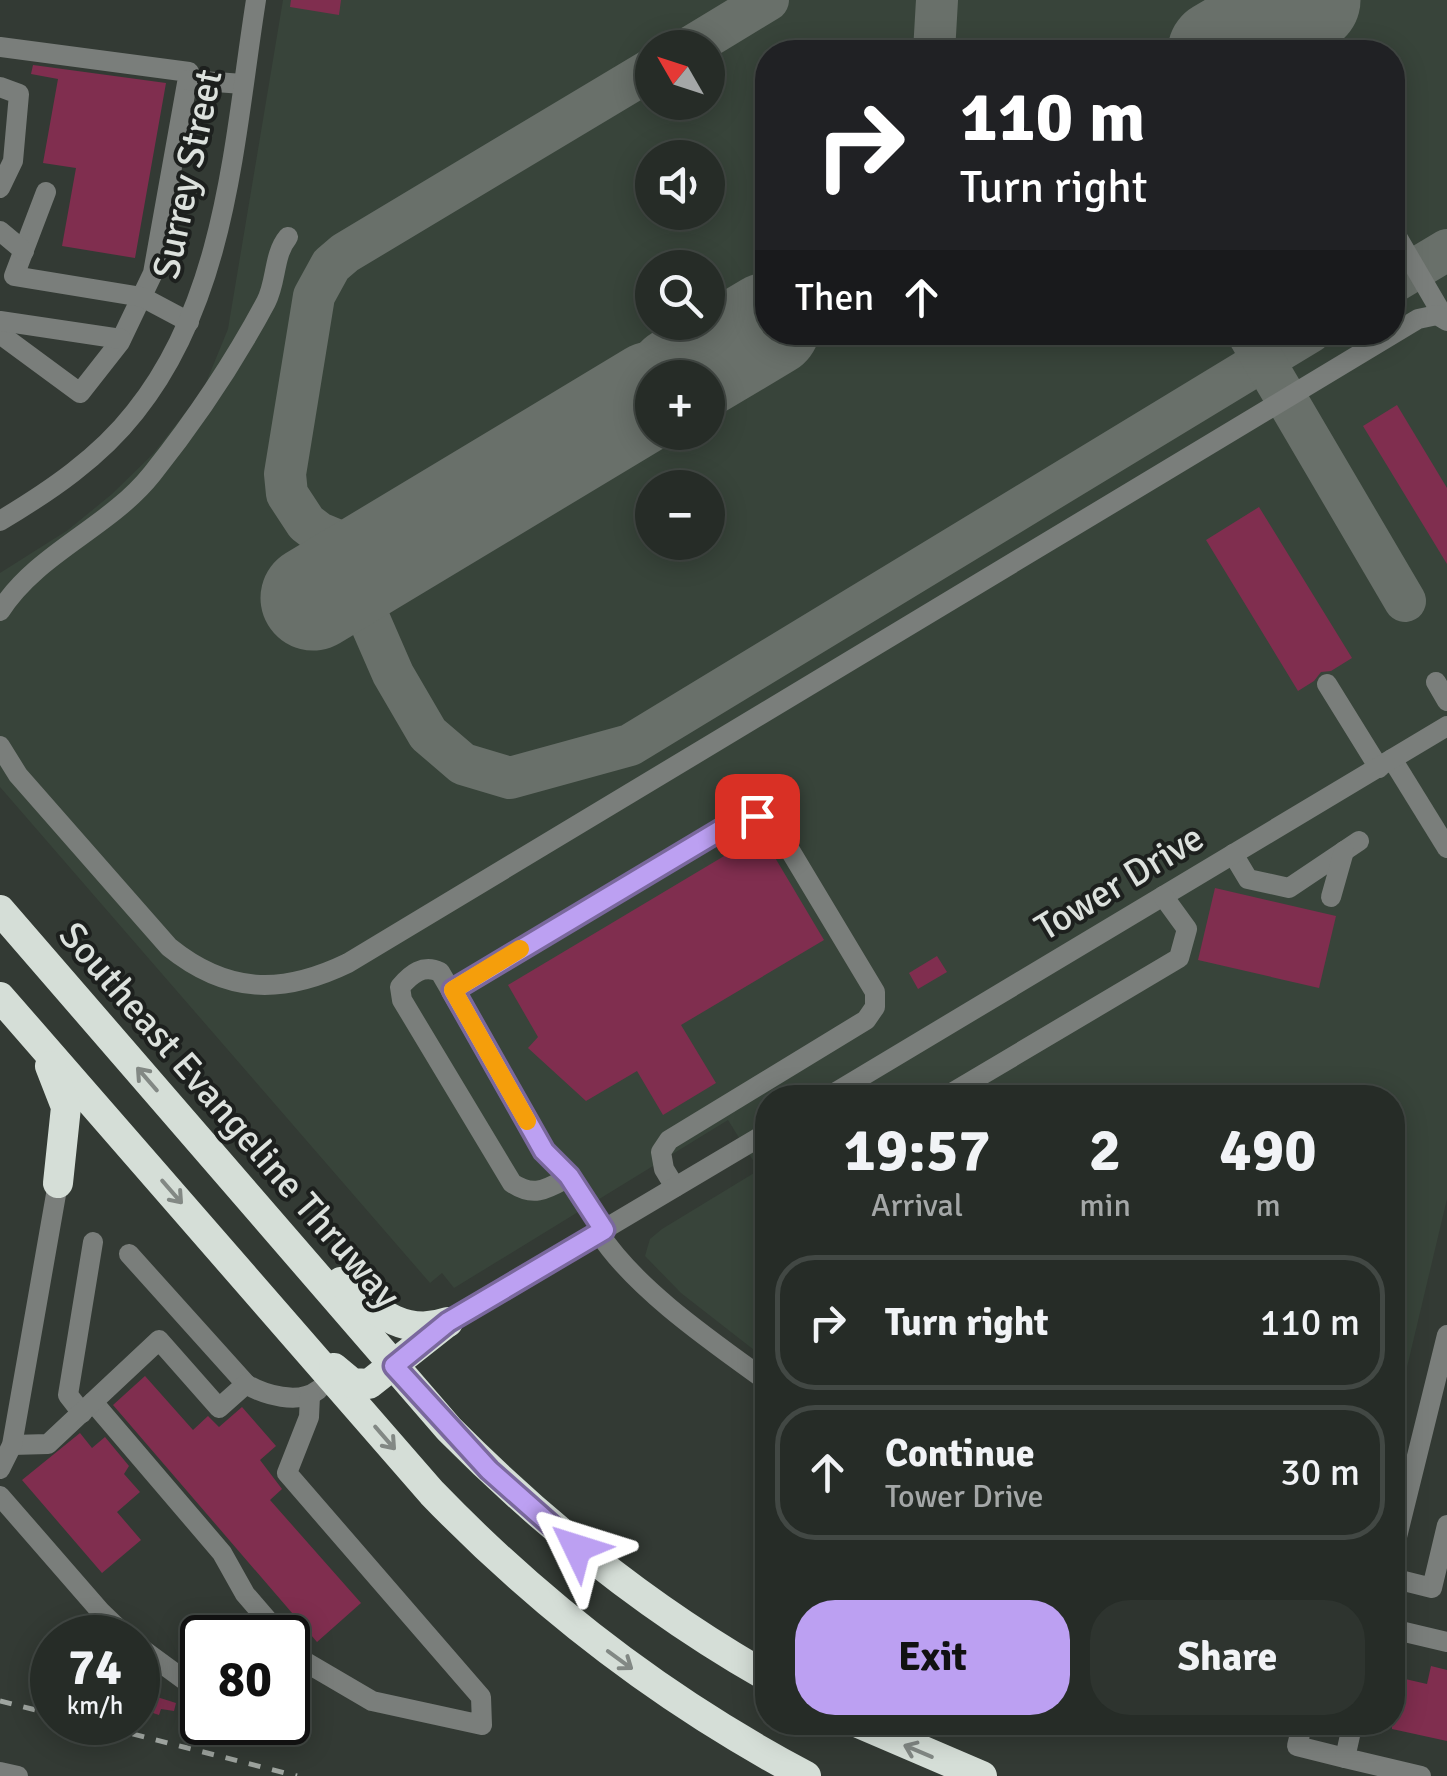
<!DOCTYPE html>
<meta charset="utf-8">
<style>
:root{--surface:#262c27;--page:#2e342f;--text:#f1f3f6;--muted:#a4a7a7;--line:#424844;--accent:#bca0f2}
body{margin:0;font-family:Signika,sans-serif;background:var(--page);color:var(--text);height:100vh;display:flex;flex-direction:column;font-size:38px;white-space:nowrap}
*{box-sizing:border-box;margin:0}
p{font-size:32px;color:var(--muted)}
.icon{flex:none;width:55px;height:55px;fill:none;stroke:currentColor;stroke-width:2;stroke-linecap:round;stroke-linejoin:round}
.map{position:relative;flex:1;overflow:hidden}
.panel{position:absolute;left:755px;top:1085px;width:650px;height:650px;display:flex;flex-direction:column;background:var(--surface);border-radius:40px;box-shadow:0 5px 25px #0003,0 0 0 2px var(--line)}
.panel>*{flex:none}
.banner{position:absolute;left:755px;top:40px;width:650px;height:305px;border-radius:40px;box-shadow:0 5px 25px #0003,0 0 0 2px var(--line);background:#202124;color:#fff;overflow:hidden}
.needle{width:65px;rotate:309deg}
.fabs{position:absolute;left:635px;top:30px;display:grid;gap:20px}
.fabs a{display:grid;place-items:center;width:90px;height:90px;border-radius:50%;background:var(--surface);box-shadow:0 5px 25px #0003,0 0 0 2px var(--line);font-size:50px}
.speed{position:absolute;left:30px;top:1615px;display:flex;gap:20px;font-size:50px;font-weight:700;text-align:center}
.speed>*{display:grid;place-content:center;width:130px;height:130px;border-radius:50%;background:var(--surface);box-shadow:0 5px 25px #0003,0 0 0 2px var(--line);line-height:1}
.speed small{font-size:25px;font-weight:400}
.speed .limit{border:5px solid #111;border-radius:15px;background:#fff;color:#111}
.pin{position:absolute;display:grid;place-items:center;width:85px;height:85px;color:#fff;margin:-42px;border-radius:20px;box-shadow:0 5px 15px #0006}
.me{position:absolute;width:110px;margin:-55px;rotate:311deg;stroke-linejoin:round;filter:drop-shadow(0 0 8px #0008)}
.turn{display:flex;align-items:center;gap:35px;height:210px;padding:0 40px;font-size:45px}
.turn .icon{width:130px;height:130px;stroke-width:2.5}
.turn b{display:block;font-size:70px;line-height:85px}
.then{display:flex;align-items:center;height:95px;padding:0 40px;background:#0003;gap:20px;font-size:38px}
.eta{display:flex;justify-content:space-evenly;align-items:center;height:170px;text-align:center}
.eta b{font-size:60px;font-weight:800;line-height:70px}
.button{display:flex;gap:20px;margin-top:auto;padding:20px 40px}
.button a{flex:1;height:115px;border-radius:40px;background:var(--accent);color:#111;font-size:40px;font-weight:800;line-height:115px;text-align:center}
.button a+a{background:var(--page);color:var(--text)}
ul{padding:0;list-style:none}
li{display:flex;align-items:center;gap:30px;height:135px;margin:0 20px 15px;padding:0 20px;border:5px solid var(--line);border-radius:40px}
li div{flex:1}
li b{display:block;font-size:38px}
li em{font-style:normal}
.map>svg:first-child{display:block}
</style>
<div class="map">
<svg width="1447" height="1776" viewBox="0 0 1447 1776">
<rect width="100%" height="100%" fill="#333a34"/>
<path fill="#38443a" fill-rule="evenodd" d="M283,0H1447V1199L1393,1426L1392,1098H768L767,1360L681,1293L645,1256L650,1239L662,1229L759,1170L728,1120L454,1288L442,1273L430,1283L0,787V573L68,530L112,494L153,454L203,390L228,329ZM652,48H708V102H652ZM768,52H1392V332H768ZM652,158H708V212H652ZM652,268H708V322H652ZM652,378H708V432H652ZM652,488H708V542H652Z"/>
<g fill="none" stroke-linecap="round" stroke-linejoin="round">
<g stroke="#69706a" stroke-width="42">
<polyline points="1258,30 1277,0"/>
<polyline points="689,48 768,0"/>
<polyline points="934,52 937,0"/>
<polyline points="652,69 345,253 331,265 314,296 285,474 287,494 306,523 319,533 379,558 366,612 393,674 428,734 463,764 510,778 630,745 1310,332"/>
<polyline points="1392,283 1447,250"/>
<polyline points="1247,332 1405,601"/>
</g>
<g stroke="#69706a" stroke-width="105">
<polyline points="1220,52 1308,0"/>
<polyline points="679,378 768,325"/>
<polyline points="313,598 652,394"/>
</g>
</g>
<g fill="#802e4f">
<polygon points="291,0 341,0 339,15 290,7"/>
<polygon points="33,65 166,83 135,258 62,246 76,168 43,163 58,79 31,74"/>
<polygon points="1397,405 1447,488 1447,564 1363,426"/>
<polygon points="1259,507 1352,658 1331,671 1321,672 1314,681 1298,691 1206,540"/>
<polygon points="761,834 824,940 681,1025 716,1083 663,1115 637,1071 586,1101 528,1048 538,1037 508,985"/>
<polygon points="1215,888 1336,916 1319,988 1198,960"/>
<polygon points="937,956 947,972 918,989 909,973"/>
<polygon points="145,1376 193,1430 208,1416 219,1427 242,1407 276,1446 260,1460 282,1489 270,1500 361,1603 317,1642 113,1405"/>
<polygon points="80,1433 92,1448 105,1437 129,1466 124,1474 140,1492 117,1512 141,1540 102,1573 22,1480"/>
<polygon points="1431,1666 1447,1670 1447,1741 1392,1729 1392,1676 1427,1684"/>
<polygon points="138,1691 176,1703 174,1711 161,1709 159,1715 141,1709"/>
</g>
<g fill="none" stroke-linecap="round" stroke-linejoin="round">
<g stroke="#7a7e7b" stroke-width="20">
<polyline points="0,47 189,72 153,273 120,342 80,393 0,334"/>
<polyline points="188,80 243,84"/>
<polyline points="0,87 19,94 13,161 0,188"/>
<polyline points="46,192 14,276 142,297 189,322"/>
<polyline points="1392,228 1445,319"/>
<polyline points="0,231 24,251"/>
<polyline points="0,321 121,339"/>
<path d="M0,521C50,491 99,458 135,412C227,297 234,139 256,0"/>
<path d="M0,611C38,552 109,528 152,474C195,420 234,362 266,302C277,281 273,255 288,237"/>
<polyline points="1436,682 1447,701"/>
<polyline points="1327,684 1379,768"/>
<path d="M0,746L18,775L169,947C227,994 282,995 348,963L1418,319L1437,315L1447,321"/>
<polyline points="1392,759 1447,848"/>
<polyline points="1233,854 1248,879 1289,888 1359,841"/>
<polyline points="1331,897 1344,851"/>
<polyline points="453,991 739,819 757,816 776,827 875,992 875,1007 866,1020 669,1140 661,1152 664,1169 675,1187"/>
<polyline points="826,1098 1447,726"/>
<polyline points="943,1098 1179,958 1187,929 1163,896"/>
<path d="M569,1177C547,1189 534,1198 512,1183L402,1000L400,987C411,974 423,964 440,972L544,1151L569,1177L605,1230"/>
<path d="M599,1233C635,1289 714,1343 768,1382"/>
<polyline points="129,1254 246,1384"/>
<polyline points="448,1322 768,1132"/>
<polyline points="93,1402 222,1553 245,1594 283,1638"/>
<polyline points="82,1413 68,1395 93,1242"/>
<path d="M12,1445L48,1444L159,1340L219,1408L246,1384C264,1395 299,1405 318,1390"/>
<polyline points="0,1469 12,1445 58,1183"/>
<polyline points="0,1496 101,1612 128,1638"/>
<polyline points="1392,1557 1447,1335"/>
<polyline points="1392,1578 1432,1588 1447,1525"/>
<polyline points="1392,1629 1447,1642"/>
<polyline points="288,1643 302,1660 372,1701 482,1725 481,1697 287,1473 309,1417 310,1396"/>
<polyline points="138,1646 202,1693"/>
<polyline points="1303,1722 1297,1746 1345,1758"/>
<polyline points="1353,1722 1345,1758 1421,1776"/>
<polyline points="0,1772 18,1776"/>
</g>
<g stroke="#d5ded7" stroke-width="30">
<path d="M0,910L449,1429C544,1525 650,1610 768,1677"/>
<path d="M0,997L432,1493C542,1607 666,1702 806,1776"/>
<polyline points="50,1066 66,1107 58,1183"/>
<path d="M341,1282C374,1309 403,1338 448,1322"/>
<polyline points="334,1368 352,1383 369,1384 445,1324"/>
<polyline points="856,1722 982,1776"/>
</g>
<g stroke="#9fa5a0" stroke-width="5" stroke-dasharray="12 12" stroke-linecap="butt">
<polyline points="0,1701 52,1714"/>
<polyline points="86,1722 297,1776"/>
</g>
</g>
<defs><path id="oneway-shaft" d="M-6 0H5M1.5-3L5.5 0L1.5 3" fill="none" stroke-width="1.6" stroke-linecap="round" stroke-linejoin="round" transform="scale(2.5)"/></defs>
<g stroke="#828884">
<use href="#oneway-shaft" transform="translate(147 1079) rotate(-131)"/>
<use href="#oneway-shaft" transform="translate(172 1192) rotate(49)"/>
<use href="#oneway-shaft" transform="translate(385 1438) rotate(49)"/>
<use href="#oneway-shaft" transform="translate(620 1660) rotate(36)"/>
<use href="#oneway-shaft" transform="translate(918 1751) rotate(-157)"/>
</g>
<g fill="none" stroke-linecap="round" stroke-linejoin="round">
<defs>
<polyline id="route" points="577,1548 489,1470 394,1366 448,1322 604,1230 569,1176 544,1151 453,990 739,819 757,816"/>
</defs>
<use href="#route" stroke="#7a689d" stroke-width="25"/>
<use href="#route" stroke="#bca0f2" stroke-width="18"/>
<polyline stroke="#f59e0b" stroke-width="18" points="520,949 453,990 527,1121"/>
</g>
<g text-anchor="middle" stroke-width="8" stroke-linejoin="round" paint-order="stroke">
<g font-size="38" fill="#dce1dd" stroke="#1d201e">
<text transform="translate(187 174) rotate(-78)" y="13">Surrey Street</text>
<text transform="translate(1119 882) rotate(-31)" y="13">Tower Drive</text>
<text transform="translate(230 1115) rotate(49)" y="13">Southeast Evangeline Thruway</text>
</g>
</g>
</svg>
<div class="fabs">
<a><svg class="needle" viewBox="-14 -14 28 28"><path d="M0-13l5 13h-10z" fill="#e53935"/><path d="M0 13l5-13h-10z" fill="#a4a7a7"/></svg></a>
<a><svg class="icon" aria-label="sound" viewBox="0 0 24 24"><path d="M4 9h4l5-4v14l-5-4H4zM17 9q2 3 0 6"/></svg></a>
<a><svg class="icon" aria-label="search" viewBox="0 0 24 24"><circle cx="10" cy="10" r="6"/><path d="M15 15l6 6"/></svg></a>
<a>+</a>
<a>−</a>
</div>
<div class="speed"><div>74<small>km/h</small></div><div class="limit">80</div></div>
<div class="pin" style="left:757px;top:816px;background:#d93025"><svg class="icon" aria-label="arrive" viewBox="0 0 24 24"><path d="M6 21V4h12l-3 4 3 4H6"/></svg></div>
<svg class="me" style="left:577px;top:1548px" viewBox="-20 -20 40 40"><path d="M0-17L14 15 0 8-14 15z" fill="#bca0f2" stroke="#fff" stroke-width="4"/></svg>
<div class="banner">
<div class="turn"><svg class="icon" aria-label="right" viewBox="0 0 24 24"><path d="M7 20v-9h11M14 6l5 5-5 5"/></svg><div><b>110 m</b>Turn right</div></div>
<div class="then">Then<svg class="icon" aria-label="ahead" viewBox="0 0 24 24"><path d="M12 20V5M6 11l6-6 6 6"/></svg></div>
</div>
<section class="panel">
<div class="eta">
<div><b>19:57</b><p>Arrival</p></div>
<div><b>2</b><p>min</p></div>
<div><b>490</b><p>m</p></div>
</div>
<ul>
<li><svg class="icon" aria-label="right" viewBox="0 0 24 24"><path d="M7 20v-9h11M14 6l5 5-5 5"/></svg><div><b>Turn right</b></div><em>110 m</em></li>
<li><svg class="icon" aria-label="ahead" viewBox="0 0 24 24"><path d="M12 20V5M6 11l6-6 6 6"/></svg><div><b>Continue</b><p>Tower Drive</p></div><em>30 m</em></li>
</ul>
<div class="button"><a>Exit</a><a>Share</a></div>
</section>
</div>
